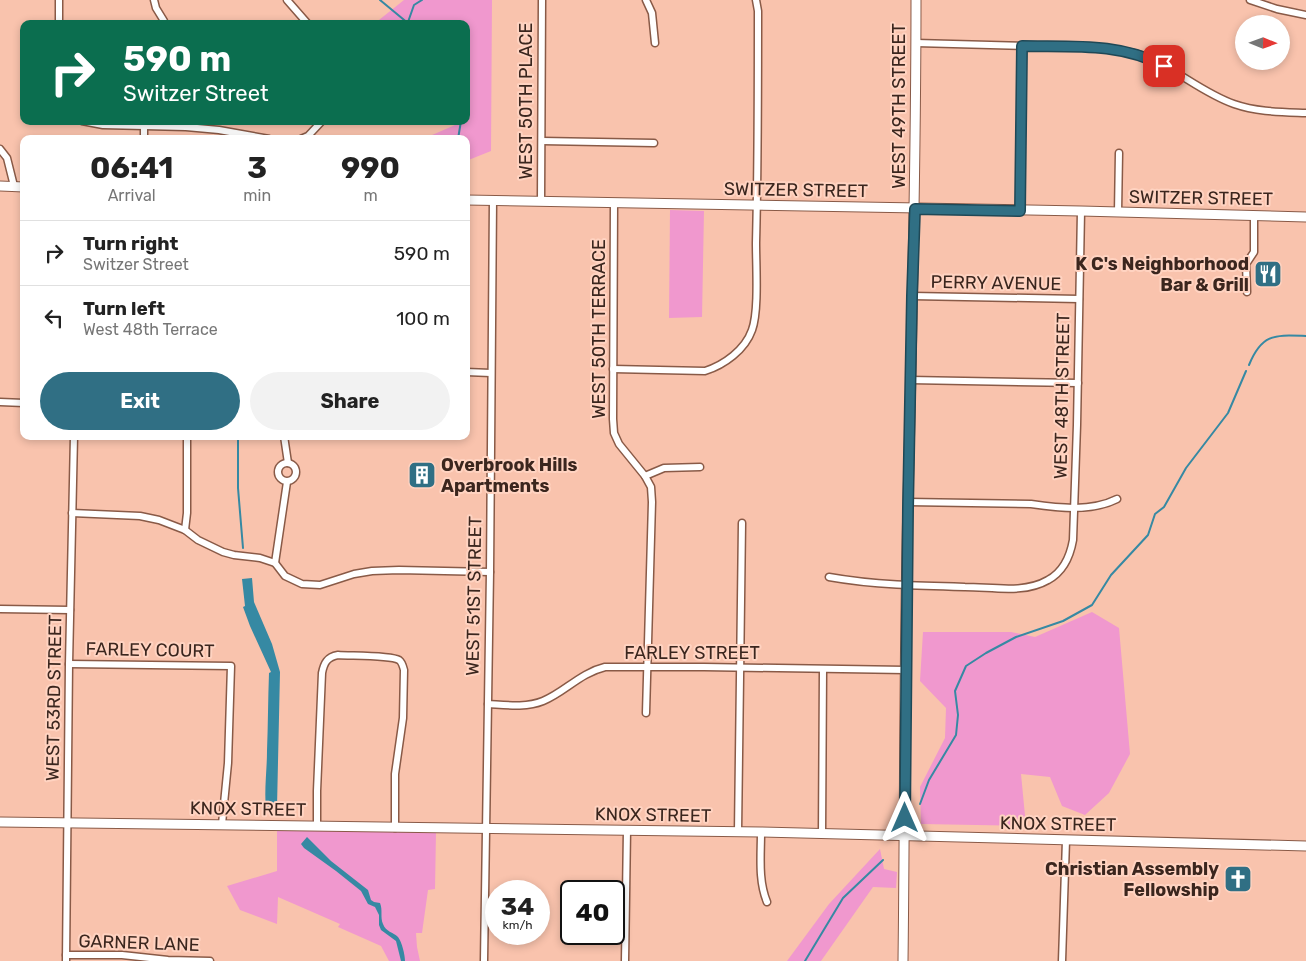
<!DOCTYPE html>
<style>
:root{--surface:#fff;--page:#f2f2f2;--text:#222;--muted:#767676;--line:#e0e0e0;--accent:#306f84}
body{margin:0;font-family:Rubik,sans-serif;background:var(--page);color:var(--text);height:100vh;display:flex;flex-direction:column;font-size:19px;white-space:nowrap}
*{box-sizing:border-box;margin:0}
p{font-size:16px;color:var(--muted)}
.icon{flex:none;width:28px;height:28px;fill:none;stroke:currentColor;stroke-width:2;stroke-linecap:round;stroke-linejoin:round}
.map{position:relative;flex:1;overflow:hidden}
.side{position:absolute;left:20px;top:135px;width:450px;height:305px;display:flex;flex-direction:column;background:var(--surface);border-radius:10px;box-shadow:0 2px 8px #0003}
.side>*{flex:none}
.top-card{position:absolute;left:20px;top:20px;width:450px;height:105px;border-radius:10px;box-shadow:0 2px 8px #0003;background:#0b6e4f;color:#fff;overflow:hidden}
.needle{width:32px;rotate:91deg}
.fabs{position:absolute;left:1235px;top:15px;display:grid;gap:10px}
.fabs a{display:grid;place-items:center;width:55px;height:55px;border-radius:50%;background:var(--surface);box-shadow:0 2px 8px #0003;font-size:25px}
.speed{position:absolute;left:485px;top:880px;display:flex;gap:10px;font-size:25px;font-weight:700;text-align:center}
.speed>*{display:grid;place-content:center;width:65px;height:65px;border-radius:50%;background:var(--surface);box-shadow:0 2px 8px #0003;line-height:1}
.speed small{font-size:12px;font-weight:400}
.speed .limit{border:2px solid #111;border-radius:8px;background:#fff;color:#111}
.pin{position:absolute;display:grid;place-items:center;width:42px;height:42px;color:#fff;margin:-21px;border-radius:10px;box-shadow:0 2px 8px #0006}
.me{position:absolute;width:55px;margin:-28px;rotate:0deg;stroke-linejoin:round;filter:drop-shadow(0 0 4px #0008)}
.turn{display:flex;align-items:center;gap:18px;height:105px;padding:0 20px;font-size:22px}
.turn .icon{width:65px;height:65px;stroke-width:2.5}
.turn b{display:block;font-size:35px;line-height:42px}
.eta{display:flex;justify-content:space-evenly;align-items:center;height:85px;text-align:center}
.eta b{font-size:30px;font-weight:700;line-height:35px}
.action{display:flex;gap:10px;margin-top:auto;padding:10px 20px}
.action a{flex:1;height:58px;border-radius:30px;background:var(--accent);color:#fff;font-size:20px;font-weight:700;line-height:58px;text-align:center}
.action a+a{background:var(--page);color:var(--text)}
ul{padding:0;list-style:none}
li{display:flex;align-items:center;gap:15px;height:65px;padding:0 20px;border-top:1px solid var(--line)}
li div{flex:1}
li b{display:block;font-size:19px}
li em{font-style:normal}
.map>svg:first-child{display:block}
</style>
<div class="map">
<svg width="1306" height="961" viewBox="0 0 1306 961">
<rect width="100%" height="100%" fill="#f9c3ad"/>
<g fill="#f098ce">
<polygon points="404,0 492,0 491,151 466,161 466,139 423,139 455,125 454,121 466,121 466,24 385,24 379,20"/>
<polygon points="670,210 704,211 702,317 669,318"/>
<polygon points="1092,612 1119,628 1130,754 1109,793 1085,815 1062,806 1050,777 1021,774 1026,826 921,824 920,787 945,738 946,708 920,681 923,632 1011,632 1035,637"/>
<polygon points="277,829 436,832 435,889 428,890 422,933 416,933 417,947 420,961 389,961 381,946 338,927 340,924 278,897 277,924 240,910 227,886 277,871"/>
<polygon points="880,849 884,869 897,872 896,888 873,887 821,961 787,961 829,904"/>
</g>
<g fill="#3689a3">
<path d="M252,578L254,602L272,644L280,672L277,807L266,809C264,790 267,770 267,751C268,725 268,699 269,673L271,672L250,626L243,607L245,606L242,579Z"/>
<path d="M307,837L331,861L368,890L371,900L374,902L380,903C383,910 380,917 383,924C386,932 393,932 398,937C402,942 405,955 405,961H401L396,941L381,930L379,925V915L375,907L368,904L361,891L336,871L304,848L301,844Z"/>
</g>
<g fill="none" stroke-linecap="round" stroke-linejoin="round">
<g stroke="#3689a3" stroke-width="2">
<polyline points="380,0 409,24"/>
<polyline points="408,22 414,5 422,0"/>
<polyline points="458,139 461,121"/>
<path d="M1249,365C1262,333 1275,335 1306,336"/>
<polyline points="238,436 238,488 243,548"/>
<polyline points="920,804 929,780 956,735 958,715 955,691 966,666 986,653 1016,637 1063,621 1092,605 1111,575 1148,535 1155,514 1164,507 1186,468 1228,413 1246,371"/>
<polyline points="805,961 843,898 883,860"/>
</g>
<defs>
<g id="minor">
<polyline points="154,0 156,8 164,21"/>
<polyline points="287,0 308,24"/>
<polyline points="646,0 652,13 655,43"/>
<polyline points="1250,0 1277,9 1306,15"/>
<polyline points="59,24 59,0"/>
<path d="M916,43L1101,48C1119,50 1137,52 1153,60C1181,73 1205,94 1234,104C1257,112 1282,112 1306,113"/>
<polyline points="82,121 103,125 186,127 219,130 269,139"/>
<polyline points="144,139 144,126"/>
<polyline points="301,139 308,136 322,121"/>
<polyline points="542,141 654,143"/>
<polyline points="0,149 7,158 14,186"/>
<polyline points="541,201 542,0"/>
<polyline points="614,203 613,419 614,433 619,444 645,476 651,487 652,502 646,713"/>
<polyline points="1020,211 1022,46"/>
<polyline points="1118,212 1119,153"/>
<polyline points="1247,292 1246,264 1254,252 1254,216"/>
<polyline points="912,296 1079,299"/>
<path d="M613,369L705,371C724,365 745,350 752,330C759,311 756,266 756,243C758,166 758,89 758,11L756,0"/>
<polyline points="466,372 491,373"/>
<polyline points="910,380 1078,383"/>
<polyline points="0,402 24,403"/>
<polyline points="284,436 288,463"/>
<circle cx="287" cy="472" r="9"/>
<polyline points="645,476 664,468 700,467"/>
<path d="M908,502L1031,504C1059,508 1091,512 1117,499"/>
<polyline points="72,513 140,516 159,520 185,530 198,540 223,552 234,555 260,558 275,563 285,576 302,584 320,585 354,574 372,571 399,570 490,572"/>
<polyline points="185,530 187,513 187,436"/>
<polyline points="275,563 287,482"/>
<path d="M829,577C874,585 920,586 965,587C992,587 1024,594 1048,580C1063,572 1070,557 1073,540L1077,425L1081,211"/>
<polyline points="0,609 70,610"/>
<polyline points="69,664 231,666 228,763 222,824"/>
<path d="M488,704C505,705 526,708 543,701C565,692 580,673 605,667H704L906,670"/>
<path d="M317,826V791L322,673C324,663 327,657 338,655C350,656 390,655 399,660C402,662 403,666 404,670L403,718L395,774V828"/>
<polyline points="738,832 742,523"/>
<path d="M761,832C761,856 758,880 767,902"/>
<polyline points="822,834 823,670"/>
<polyline points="66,955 122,955 168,960 210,961"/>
<polyline points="66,961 69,664 74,436"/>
<polyline points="484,961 490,572 493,200"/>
<polyline points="625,961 627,830"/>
<polyline points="1062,961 1066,840"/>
</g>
<g id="tertiary">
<polyline points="0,186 24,187"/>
<polyline points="466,200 1081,211 1306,217"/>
<polyline points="0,822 761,832 1306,846"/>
<path d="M903,961C905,808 904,655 908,502C912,335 916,167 916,0"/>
</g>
</defs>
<use href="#minor" stroke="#895a47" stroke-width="9"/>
<use href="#tertiary" stroke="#895a47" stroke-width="11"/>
<use href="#minor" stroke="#fff" stroke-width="6"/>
<use href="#tertiary" stroke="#fff" stroke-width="9"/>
</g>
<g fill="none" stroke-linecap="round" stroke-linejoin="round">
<defs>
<path id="route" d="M905,818L908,508L912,296L915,209L1020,211L1022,46C1070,47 1120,42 1164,66"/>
</defs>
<use href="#route" stroke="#1f4856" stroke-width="12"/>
<use href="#route" stroke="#306f84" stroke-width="9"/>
</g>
<defs>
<symbol id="restaurant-square" viewBox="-11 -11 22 22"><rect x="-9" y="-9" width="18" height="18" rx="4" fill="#306f84" stroke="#ffd3c1"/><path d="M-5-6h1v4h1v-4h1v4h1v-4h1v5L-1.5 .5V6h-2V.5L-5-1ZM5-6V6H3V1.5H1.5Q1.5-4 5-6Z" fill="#fff"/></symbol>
<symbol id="building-square" viewBox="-11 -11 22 22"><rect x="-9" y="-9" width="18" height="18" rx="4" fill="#306f84" stroke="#ffd3c1"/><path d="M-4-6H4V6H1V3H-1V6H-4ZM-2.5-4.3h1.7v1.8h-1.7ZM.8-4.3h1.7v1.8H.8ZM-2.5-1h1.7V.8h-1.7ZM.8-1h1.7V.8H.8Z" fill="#fff"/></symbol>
<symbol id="church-square" viewBox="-11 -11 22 22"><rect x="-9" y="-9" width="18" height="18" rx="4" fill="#306f84" stroke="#ffd3c1"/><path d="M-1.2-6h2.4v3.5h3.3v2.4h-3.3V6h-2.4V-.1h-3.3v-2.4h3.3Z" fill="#fff"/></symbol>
</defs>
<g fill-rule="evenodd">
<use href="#restaurant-square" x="1252" y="258" width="32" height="32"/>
<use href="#building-square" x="406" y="459" width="32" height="32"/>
<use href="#church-square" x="1222" y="863" width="32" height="32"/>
</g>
<g text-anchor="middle" stroke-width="4" stroke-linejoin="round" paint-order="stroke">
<g font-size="18" fill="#3b261e" stroke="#ffd3c1">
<text transform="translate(526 101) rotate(-90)" y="6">WEST 50TH PLACE</text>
<text transform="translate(899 106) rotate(-90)" y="6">WEST 49TH STREET</text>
<text transform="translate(796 190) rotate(1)" y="6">SWITZER STREET</text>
<text transform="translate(1201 198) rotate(1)" y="6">SWITZER STREET</text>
<text transform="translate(996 283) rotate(1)" y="6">PERRY AVENUE</text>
<text transform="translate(599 329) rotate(-90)" y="6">WEST 50TH TERRACE</text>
<text transform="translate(1062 396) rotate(-89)" y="6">WEST 48TH STREET</text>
<text transform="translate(474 596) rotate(-89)" y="6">WEST 51ST STREET</text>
<text transform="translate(150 650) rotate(1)" y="6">FARLEY COURT</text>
<text x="692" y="659">FARLEY STREET</text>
<text transform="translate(54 698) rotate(-89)" y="6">WEST 53RD STREET</text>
<text transform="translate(248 809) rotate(1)" y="6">KNOX STREET</text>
<text transform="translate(653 815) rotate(1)" y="6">KNOX STREET</text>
<text transform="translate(1058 824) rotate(1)" y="6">KNOX STREET</text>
<text transform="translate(139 943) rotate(2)" y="6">GARNER LANE</text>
</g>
<g font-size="18" font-weight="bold" fill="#3b261e" stroke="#ffd3c1" text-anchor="end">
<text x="1249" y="270">K C's Neighborhood<tspan x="1249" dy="21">Bar &amp; Grill</tspan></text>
<text x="441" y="471" text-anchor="start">Overbrook Hills<tspan x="441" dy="21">Apartments</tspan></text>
<text x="1219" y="875">Christian Assembly<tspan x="1219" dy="21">Fellowship</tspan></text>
</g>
</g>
</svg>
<div class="fabs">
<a><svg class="needle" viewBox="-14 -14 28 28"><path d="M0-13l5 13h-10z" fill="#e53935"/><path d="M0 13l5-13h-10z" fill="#767676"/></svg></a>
</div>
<div class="speed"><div>34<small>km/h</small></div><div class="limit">40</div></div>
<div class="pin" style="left:1164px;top:66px;background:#d93025"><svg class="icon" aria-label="arrive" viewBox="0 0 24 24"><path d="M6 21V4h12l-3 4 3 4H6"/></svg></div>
<svg class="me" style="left:905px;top:818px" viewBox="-20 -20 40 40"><path d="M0-17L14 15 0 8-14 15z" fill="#306f84" stroke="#fff" stroke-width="4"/></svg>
<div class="top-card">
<div class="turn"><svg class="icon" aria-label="right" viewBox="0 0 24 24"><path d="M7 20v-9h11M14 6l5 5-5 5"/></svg><div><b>590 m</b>Switzer Street</div></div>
</div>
<section class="side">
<div class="eta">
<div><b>06:41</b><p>Arrival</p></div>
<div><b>3</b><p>min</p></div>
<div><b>990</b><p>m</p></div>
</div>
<ul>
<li><svg class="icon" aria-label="right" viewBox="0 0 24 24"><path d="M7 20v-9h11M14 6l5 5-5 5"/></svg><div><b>Turn right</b><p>Switzer Street</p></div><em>590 m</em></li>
<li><svg class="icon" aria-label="left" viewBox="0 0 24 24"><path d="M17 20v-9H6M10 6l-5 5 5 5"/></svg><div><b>Turn left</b><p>West 48th Terrace</p></div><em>100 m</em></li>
</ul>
<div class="action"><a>Exit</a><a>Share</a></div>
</section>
</div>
